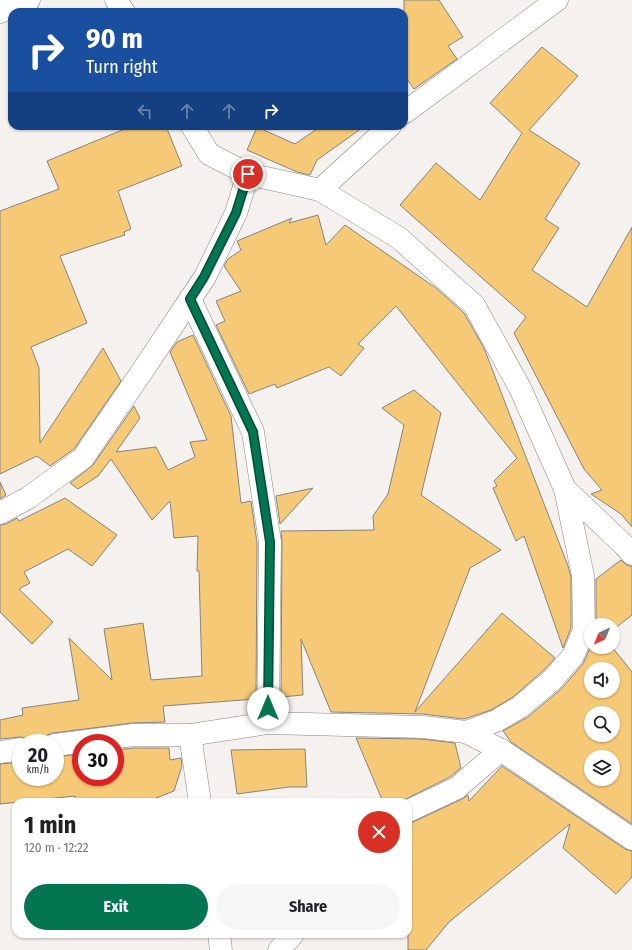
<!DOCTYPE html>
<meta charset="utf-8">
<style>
:root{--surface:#fff;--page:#f6f6f6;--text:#202124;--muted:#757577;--accent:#037651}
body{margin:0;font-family:"Fira Sans Condensed",sans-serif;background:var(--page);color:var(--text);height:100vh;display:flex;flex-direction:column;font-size:15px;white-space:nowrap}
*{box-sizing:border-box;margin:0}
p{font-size:13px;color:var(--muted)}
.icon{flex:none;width:22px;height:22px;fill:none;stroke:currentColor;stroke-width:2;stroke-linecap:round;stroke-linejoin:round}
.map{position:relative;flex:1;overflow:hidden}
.sheet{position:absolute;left:12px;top:798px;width:400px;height:140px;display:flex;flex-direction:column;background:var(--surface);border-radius:12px;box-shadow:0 1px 3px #0004}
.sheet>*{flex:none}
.guide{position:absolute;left:8px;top:8px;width:400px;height:122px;border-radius:12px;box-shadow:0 1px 3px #0004;background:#1a4fa0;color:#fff;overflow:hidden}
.needle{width:26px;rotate:223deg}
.buttons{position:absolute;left:584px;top:618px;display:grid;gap:8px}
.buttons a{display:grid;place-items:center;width:36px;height:36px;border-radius:50%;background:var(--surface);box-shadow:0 1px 3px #0004;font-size:20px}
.speed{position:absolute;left:12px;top:734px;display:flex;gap:8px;font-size:20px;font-weight:700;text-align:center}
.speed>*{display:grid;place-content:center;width:52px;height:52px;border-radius:50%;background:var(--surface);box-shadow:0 1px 3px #0004;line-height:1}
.speed small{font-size:10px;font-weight:400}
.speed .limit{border:6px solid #d22;background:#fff;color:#111}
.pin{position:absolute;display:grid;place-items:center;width:34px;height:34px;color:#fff;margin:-17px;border:2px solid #fff;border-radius:50%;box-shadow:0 1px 4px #0007}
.me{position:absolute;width:44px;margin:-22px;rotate:0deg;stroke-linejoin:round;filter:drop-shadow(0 0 3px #0008)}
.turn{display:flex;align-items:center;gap:14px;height:84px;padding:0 12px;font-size:18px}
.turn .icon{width:52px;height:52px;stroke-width:2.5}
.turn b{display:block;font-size:28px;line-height:34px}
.lanes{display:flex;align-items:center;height:38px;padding:0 12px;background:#0003;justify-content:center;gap:20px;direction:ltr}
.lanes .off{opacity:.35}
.round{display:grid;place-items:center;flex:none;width:42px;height:42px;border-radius:21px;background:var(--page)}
.overview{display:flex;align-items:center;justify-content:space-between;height:68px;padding:0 12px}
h1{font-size:24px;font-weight:700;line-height:30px}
.cta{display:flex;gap:8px;margin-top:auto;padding:8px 12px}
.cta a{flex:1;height:46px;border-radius:24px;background:var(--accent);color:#fff;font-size:16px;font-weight:700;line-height:46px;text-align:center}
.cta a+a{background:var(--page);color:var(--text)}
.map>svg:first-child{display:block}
</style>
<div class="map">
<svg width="632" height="950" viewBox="0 0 632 950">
<rect width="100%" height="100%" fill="#f5f1ee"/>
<g fill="#f5c976" stroke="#868480" fill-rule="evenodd">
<polygon points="404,0 439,0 463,37 448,46 457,59 414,89 404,75"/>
<polygon points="542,47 578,76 529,130 580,163 545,219 559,228 532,270 587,307 632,227 632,527 621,514 591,494 602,490 584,469 514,333 526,317 400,205 436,163 480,200 522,133 490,103"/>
<polygon points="132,126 166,126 182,166 118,191 131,229 124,232 125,235 60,256 87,323 31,347 39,368 40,443 103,348 121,381 74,449 50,466 37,456 0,474 0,211 59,189 47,161"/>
<polygon points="321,126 365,126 317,160 310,175 297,172 247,150 257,127 295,144"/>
<polygon points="318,215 326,245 345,225 436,288 464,313 484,348 568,566 571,577 571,628 563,648 524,536 516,541 493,488 497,486 494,481 517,458 396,306 358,344 364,348 341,376 329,367 277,388 275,384 249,394 216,325 225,321 216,301 241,291 224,266 228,259 241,250 237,241 292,218 289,223"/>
<polygon points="193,335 231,416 241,503 251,501 257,543 256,699 163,706 165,722 132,723 53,733 47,735 43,743 32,743 26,738 20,737 0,739 0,720 23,715 22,708 79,700 69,638 112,680 104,629 143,623 151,680 202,676 199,571 197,571 198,536 174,538 170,501 152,520 111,459 98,476 78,489 70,483 93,465 134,406 140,418 116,452 156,447 168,470 195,457 190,442 207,440 170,352 177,342"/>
<polygon points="414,390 441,413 421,495 501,550 470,568 415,712 502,613 555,658 544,670 513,697 491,710 464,719 423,714 331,712 301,639 303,695 281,697 282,542 281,531 374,530 373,516 388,494 404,425 382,408"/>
<polygon points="0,482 6,495 0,499"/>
<polygon points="313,488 280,524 276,496"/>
<polygon points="65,498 117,535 92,566 68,549 24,572 30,583 19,589 53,622 32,644 0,612 0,525 6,524 17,518 19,521"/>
<polygon points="621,560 628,566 632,566 632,615 613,630 613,625 596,625 596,579"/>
<path d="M591,646V647H612L632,672V824L511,742L503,731L528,717L561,689L583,664ZM591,669H613V691H591ZM591,713H613V735H591ZM591,757H613V779H591Z"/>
<polygon points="356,738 422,739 455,743 461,768 450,777 400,802 383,802"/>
<polygon points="134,748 169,748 170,760 181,758 182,766 174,791 146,802 75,802 75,796 0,804 0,764 21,762 21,777 55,777 55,757 81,754 81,777 115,777 115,750"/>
<polygon points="305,749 307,787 289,787 237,794 231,750"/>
<polygon points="502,766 625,849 632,851 632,877 616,894 563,848 570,824 449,922 426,950 408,950 408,823 413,822 462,799 468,795 469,801"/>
</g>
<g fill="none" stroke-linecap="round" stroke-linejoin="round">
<defs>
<g id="minor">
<polyline points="116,0 124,12"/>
<polyline points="404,113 557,0"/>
<polyline points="192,126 209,154 248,174 320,190 399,238 474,305 520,388 565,489 623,544 632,554"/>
<polyline points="320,190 390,126"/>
<polyline points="190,299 253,432 270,542 268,723"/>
<polyline points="0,513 28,498 83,458 141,373 205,277 236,213 248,174"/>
<polyline points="466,732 496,721 520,707 553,679 573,656 584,630 583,576 565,489"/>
<polyline points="190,735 200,802"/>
<polyline points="55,745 133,735 190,735 268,723 423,727 466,732 501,750 632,839"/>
<polyline points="0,752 21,749"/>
<polyline points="408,811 457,788 501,750"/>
<polyline points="219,934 221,950"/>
<polyline points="279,950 293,934"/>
</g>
<polyline id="tertiary" points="0,12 29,0"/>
</defs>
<use href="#minor" stroke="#8a8683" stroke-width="23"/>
<use href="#tertiary" stroke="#8a8683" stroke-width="23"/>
<use href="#minor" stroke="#fff" stroke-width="22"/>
<use href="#tertiary" stroke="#fff" stroke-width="22"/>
</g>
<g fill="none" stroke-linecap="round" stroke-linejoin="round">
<defs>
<polyline id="route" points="248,174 236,213 204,277 190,299 253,432 270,542 268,708"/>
</defs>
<use href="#route" stroke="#024d35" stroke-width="10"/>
<use href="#route" stroke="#037651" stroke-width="7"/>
</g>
</svg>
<div class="buttons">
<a><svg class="needle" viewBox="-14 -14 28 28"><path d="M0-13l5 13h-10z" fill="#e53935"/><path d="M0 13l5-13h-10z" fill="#757577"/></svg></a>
<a><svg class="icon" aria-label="sound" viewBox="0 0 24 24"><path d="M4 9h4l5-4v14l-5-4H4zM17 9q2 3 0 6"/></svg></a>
<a><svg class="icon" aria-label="search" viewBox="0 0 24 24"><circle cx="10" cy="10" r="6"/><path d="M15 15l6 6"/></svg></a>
<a><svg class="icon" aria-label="layers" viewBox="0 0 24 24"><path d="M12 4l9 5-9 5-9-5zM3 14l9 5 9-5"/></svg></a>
</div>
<div class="speed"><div>20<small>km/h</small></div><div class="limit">30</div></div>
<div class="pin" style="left:248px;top:174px;background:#d93025"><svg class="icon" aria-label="arrive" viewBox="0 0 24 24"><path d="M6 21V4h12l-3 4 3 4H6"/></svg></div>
<svg class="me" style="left:268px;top:708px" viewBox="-20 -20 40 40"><circle r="19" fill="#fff"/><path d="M0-13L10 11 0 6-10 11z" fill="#037651"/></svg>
<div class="guide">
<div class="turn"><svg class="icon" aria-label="right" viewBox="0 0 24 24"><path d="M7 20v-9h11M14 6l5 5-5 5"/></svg><div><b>90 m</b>Turn right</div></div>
<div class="lanes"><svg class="icon off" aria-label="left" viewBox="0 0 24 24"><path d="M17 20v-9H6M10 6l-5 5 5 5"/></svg><svg class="icon off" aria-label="ahead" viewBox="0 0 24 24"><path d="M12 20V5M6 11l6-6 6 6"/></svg><svg class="icon off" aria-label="ahead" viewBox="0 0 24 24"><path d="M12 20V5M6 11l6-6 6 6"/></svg><svg class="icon" aria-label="right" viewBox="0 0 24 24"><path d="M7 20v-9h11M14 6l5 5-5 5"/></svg></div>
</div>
<section class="sheet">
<div class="overview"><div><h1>1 min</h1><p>120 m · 12:22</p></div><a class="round" style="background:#d93025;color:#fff"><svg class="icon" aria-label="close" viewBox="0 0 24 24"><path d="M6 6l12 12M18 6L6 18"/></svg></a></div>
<div class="cta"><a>Exit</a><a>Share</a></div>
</section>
</div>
